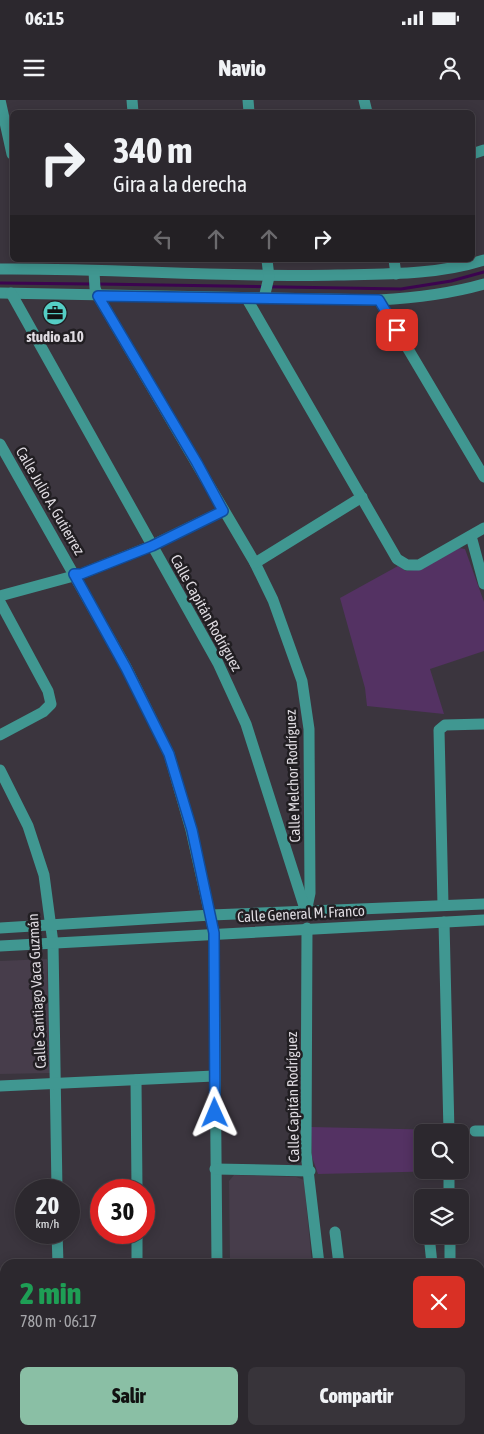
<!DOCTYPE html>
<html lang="es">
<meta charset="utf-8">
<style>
:root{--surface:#2c282e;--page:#38343a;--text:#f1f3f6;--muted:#a6a6aa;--line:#48444a;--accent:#8abfa5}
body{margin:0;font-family:"Asap Condensed",sans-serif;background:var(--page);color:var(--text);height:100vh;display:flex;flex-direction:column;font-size:19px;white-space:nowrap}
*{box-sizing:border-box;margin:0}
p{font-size:16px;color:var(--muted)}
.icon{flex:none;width:28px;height:28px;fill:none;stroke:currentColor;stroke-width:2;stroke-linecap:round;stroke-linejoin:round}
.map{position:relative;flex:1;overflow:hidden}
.sheet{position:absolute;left:0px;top:1159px;width:485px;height:176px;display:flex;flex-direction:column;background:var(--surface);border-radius:15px 15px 0 0;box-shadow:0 2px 12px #0003,0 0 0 1px var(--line)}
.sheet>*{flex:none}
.banner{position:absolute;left:10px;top:10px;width:465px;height:152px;border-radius:8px;box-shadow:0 2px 12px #0003,0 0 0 1px var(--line);background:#2c282e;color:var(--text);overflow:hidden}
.controls{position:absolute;left:414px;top:1024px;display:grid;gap:10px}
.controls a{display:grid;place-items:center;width:55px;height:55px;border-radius:8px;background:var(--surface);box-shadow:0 2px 12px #0003,0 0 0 1px var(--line);font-size:25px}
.speed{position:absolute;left:15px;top:1079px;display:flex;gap:10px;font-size:25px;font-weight:700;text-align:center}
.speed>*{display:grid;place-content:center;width:65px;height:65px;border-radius:50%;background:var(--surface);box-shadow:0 2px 12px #0003,0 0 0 1px var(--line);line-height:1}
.speed small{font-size:12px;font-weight:400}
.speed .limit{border:8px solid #d22;background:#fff;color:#111}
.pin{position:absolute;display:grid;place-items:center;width:42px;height:42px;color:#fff;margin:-21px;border-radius:10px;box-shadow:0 2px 8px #0006}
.me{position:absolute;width:55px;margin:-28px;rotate:359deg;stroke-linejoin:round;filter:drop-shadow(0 0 4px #0008)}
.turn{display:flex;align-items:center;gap:18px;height:105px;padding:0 20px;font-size:22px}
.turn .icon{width:65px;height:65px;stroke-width:2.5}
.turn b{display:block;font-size:35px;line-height:42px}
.lanes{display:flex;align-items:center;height:48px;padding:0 20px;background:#0003;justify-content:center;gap:25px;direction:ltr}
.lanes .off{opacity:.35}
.round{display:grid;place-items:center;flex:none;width:52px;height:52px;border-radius:8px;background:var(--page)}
.head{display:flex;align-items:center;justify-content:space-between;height:85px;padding:0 20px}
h1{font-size:30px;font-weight:800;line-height:38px;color:#1e9e55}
.cta{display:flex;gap:10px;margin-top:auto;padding:10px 20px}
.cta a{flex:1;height:58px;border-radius:8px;background:var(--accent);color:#111;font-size:20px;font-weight:800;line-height:58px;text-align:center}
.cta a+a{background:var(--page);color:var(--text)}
.status{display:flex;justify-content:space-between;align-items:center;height:35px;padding:0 25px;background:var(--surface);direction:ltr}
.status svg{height:14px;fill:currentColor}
header{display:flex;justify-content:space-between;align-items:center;height:65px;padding:0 20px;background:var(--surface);font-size:22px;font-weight:800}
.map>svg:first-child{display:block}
</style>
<div class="status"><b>06:15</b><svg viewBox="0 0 49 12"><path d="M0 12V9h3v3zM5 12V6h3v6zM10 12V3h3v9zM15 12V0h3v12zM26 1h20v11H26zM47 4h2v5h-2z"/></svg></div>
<header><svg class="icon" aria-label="menu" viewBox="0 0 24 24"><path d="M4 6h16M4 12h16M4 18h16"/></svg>Navio<svg class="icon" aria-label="person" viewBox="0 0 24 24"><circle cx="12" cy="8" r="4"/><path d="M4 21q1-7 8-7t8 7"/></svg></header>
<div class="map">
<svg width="484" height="1334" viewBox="0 0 484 1334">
<rect width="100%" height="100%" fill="#3b353e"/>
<g fill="#473d4b">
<polygon points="47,859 50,973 0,974 0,861"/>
<polygon points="234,1075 296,1077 304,1080 312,1164 230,1164 229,1081"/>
<polygon points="303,1330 423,1330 424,1331 424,1334 302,1334"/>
</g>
<g fill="#543263">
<polygon points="459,448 465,449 484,502 484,551 430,569 444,614 367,606 365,588 340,498 398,466 406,471 421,469"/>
<polygon points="311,1027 444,1030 444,1032 422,1032 422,1070 446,1071 318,1074 312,1057"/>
</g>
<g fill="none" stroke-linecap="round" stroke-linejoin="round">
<g stroke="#3c044f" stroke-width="3">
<polyline points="0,183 92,184"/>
<polyline points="98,184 401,189 451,181 484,172"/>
</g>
<g stroke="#409791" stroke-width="11">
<polyline points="0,0 12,54"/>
<polyline points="132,0 133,12"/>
<polyline points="248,0 249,12"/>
<polyline points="364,0 367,12"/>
<polyline points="472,54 484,50"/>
<polyline points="394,160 396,174"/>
<path d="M0,169C113,168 225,178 337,175C385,174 438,175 484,160"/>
<polyline points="94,172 95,188 98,196 255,463 273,500 302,581 309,629 310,793 306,812"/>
<path d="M0,193L379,200C415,198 449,194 484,184"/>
<polyline points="11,193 218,563 246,624 306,812"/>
<polyline points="264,198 269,177 267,160"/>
<polyline points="247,199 397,459 407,465 419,465 484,428"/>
<polyline points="379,200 484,377"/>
<polyline points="0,344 126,567 169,654 191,730 214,833 217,1164"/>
<polyline points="471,436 484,484"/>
<polyline points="255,463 362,397"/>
<polyline points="0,496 81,474 151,446 223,411"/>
<polyline points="0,502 48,591 51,604 43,612 0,635"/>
<polyline points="0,670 28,726 44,775 53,843 57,1090"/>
<polyline points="443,805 439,630 445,625 484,624"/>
<polyline points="444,822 449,1032"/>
<polyline points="0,828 211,815 484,804"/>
<polyline points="307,828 306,1053 319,1164"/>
<polyline points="0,846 484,820"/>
<polyline points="136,980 137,1090"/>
<polyline points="0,986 214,976"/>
<polyline points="475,1031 484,1031"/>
<polyline points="215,1069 310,1071"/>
<polyline points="449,1070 449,1098"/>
<polyline points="57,1132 58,1164"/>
<polyline points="137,1132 137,1164"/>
<polyline points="335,1132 339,1164"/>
<polyline points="429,1135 432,1164"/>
<polyline points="450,1135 450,1164"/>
<polyline points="19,1330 20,1334"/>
<polyline points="105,1330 106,1334"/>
<polyline points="191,1330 192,1334"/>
<polyline points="297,1334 298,1330"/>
<polyline points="428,1334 429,1330"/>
</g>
<g stroke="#5af1e7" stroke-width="12">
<polyline points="0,1237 5,1237"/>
<polyline points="0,1265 5,1266"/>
<polyline points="480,1293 484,1293"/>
<polyline points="480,1320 484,1320"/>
</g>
</g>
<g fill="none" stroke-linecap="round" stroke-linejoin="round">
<defs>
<polyline id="route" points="215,1013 214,833 192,730 169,654 126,568 74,474 81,474 152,446 223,411 197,363 98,196 379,200 397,230"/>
</defs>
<use href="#route" stroke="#114b97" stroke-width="12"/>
<use href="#route" stroke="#1a73e8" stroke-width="9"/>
</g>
<defs>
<symbol id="office-disc" viewBox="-11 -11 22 22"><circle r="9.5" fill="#55cec5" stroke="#211e22"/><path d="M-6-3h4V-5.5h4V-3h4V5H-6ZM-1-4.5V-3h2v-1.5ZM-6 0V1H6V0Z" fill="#111"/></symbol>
</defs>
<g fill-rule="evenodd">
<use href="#office-disc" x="41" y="199" width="28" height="28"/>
</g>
<g text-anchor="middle" stroke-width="5" stroke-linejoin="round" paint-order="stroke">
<g font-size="15" font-weight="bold" fill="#dfdbe1" stroke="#211e22">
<text x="55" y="242">studio a10</text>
</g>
<g font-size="15" fill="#dfdbe1" stroke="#211e22">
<text transform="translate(50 401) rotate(60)" y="5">Calle Julio A. Gutierrez</text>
<text transform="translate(206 513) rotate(61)" y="5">Calle Capitán Rodríguez</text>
<text transform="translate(293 676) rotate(-92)" y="5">Calle Melchor Rodríguez</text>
<text transform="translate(301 814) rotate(-3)" y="5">Calle General M. Franco</text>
<text transform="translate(37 891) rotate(-93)" y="5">Calle Santiago Vaca Guzmán</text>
<text transform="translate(293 997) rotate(-91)" y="5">Calle Capitán Rodríguez</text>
</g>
</g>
</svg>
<div class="controls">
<a><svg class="icon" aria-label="search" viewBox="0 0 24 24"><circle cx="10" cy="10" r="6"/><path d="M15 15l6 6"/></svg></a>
<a><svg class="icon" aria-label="layers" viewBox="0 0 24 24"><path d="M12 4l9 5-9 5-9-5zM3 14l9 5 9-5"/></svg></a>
</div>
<div class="speed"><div>20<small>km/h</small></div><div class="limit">30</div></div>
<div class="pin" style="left:397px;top:230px;background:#d93025"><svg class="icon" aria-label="arrive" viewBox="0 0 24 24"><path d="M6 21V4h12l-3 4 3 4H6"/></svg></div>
<svg class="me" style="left:215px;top:1013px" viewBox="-20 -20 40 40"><path d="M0-17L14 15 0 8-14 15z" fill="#1a73e8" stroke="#fff" stroke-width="4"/></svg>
<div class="banner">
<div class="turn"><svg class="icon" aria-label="right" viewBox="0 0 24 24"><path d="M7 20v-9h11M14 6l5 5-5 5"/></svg><div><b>340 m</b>Gira a la derecha</div></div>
<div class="lanes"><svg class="icon off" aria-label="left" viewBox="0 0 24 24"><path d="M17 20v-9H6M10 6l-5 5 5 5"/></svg><svg class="icon off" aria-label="ahead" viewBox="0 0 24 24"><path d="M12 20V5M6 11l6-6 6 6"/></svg><svg class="icon off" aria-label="ahead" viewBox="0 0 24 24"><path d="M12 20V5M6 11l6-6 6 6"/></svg><svg class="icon" aria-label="right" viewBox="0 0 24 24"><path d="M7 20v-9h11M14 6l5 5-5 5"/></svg></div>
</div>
<section class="sheet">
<div class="head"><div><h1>2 min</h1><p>780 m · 06:17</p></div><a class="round" style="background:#d93025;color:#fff"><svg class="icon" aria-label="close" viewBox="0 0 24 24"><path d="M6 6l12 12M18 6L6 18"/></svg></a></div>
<div class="cta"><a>Salir</a><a>Compartir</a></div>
</section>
</div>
